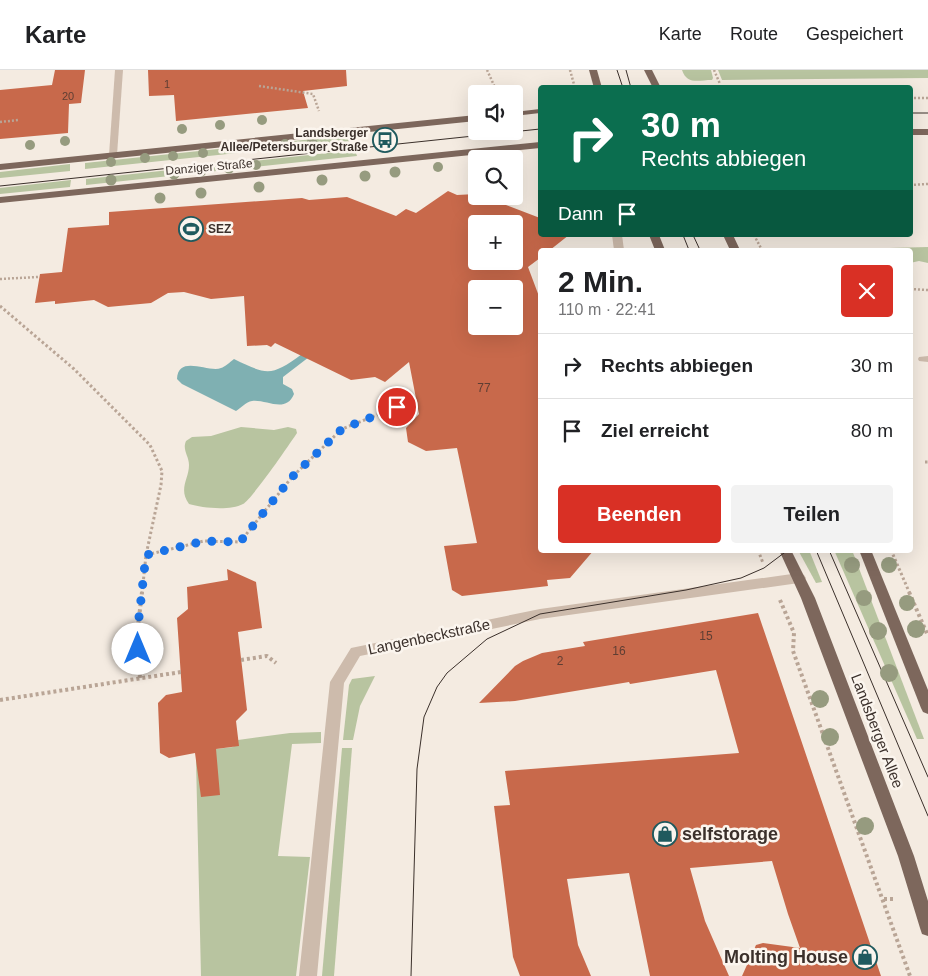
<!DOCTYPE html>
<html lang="de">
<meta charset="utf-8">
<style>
:root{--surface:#fff;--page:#f2f2f2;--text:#202124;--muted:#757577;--line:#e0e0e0;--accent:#d93025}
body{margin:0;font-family:Helvetica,sans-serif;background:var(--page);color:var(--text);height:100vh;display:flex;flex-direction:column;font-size:19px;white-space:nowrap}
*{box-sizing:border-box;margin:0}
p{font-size:16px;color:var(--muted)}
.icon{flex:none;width:28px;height:28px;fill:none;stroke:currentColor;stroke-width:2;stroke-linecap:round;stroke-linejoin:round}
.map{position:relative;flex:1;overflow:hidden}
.sheet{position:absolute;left:538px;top:178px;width:375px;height:305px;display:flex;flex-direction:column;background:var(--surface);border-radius:5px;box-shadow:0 5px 20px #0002}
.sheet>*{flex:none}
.guide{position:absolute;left:538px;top:15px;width:375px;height:152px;border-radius:5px;box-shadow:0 5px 20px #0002;background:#0b6e4f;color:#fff;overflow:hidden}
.fabs{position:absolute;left:468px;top:15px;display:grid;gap:10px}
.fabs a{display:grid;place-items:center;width:55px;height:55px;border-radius:5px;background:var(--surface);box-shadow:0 5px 20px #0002;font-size:25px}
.pin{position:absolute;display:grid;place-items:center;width:42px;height:42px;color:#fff;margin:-21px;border:2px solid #fff;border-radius:50%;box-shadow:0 1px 5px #0007}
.me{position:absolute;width:55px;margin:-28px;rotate:0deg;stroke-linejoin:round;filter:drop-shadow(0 0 4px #0008)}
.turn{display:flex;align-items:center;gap:18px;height:105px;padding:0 20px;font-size:22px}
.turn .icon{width:65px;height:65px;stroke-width:2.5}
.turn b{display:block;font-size:35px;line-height:42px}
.then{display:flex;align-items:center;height:48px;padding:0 20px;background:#0003;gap:10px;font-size:19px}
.round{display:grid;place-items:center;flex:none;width:52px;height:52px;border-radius:5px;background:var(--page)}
.head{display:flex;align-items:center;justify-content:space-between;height:85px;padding:0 20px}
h1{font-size:30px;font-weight:700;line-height:38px}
.primary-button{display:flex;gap:10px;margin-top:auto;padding:10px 20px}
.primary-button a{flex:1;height:58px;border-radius:5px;background:var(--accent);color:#fff;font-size:20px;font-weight:700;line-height:58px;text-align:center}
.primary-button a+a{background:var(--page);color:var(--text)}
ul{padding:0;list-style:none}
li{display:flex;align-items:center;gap:15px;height:65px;padding:0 20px;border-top:1px solid var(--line)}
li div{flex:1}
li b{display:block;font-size:19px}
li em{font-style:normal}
header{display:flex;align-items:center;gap:30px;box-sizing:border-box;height:70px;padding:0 25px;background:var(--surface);border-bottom:1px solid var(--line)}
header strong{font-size:24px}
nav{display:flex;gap:28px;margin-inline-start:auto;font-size:18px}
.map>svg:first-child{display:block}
</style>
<header>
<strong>Karte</strong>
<nav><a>Karte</a><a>Route</a><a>Gespeichert</a></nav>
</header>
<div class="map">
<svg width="928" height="906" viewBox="0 0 928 906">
<rect width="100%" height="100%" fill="#f4ebe1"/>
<g fill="#b8c4a0">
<path d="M682,0H711L713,8L712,10C698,10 687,15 682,0Z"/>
<polygon points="718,0 928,0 928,8 722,10"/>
<polygon points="350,65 352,71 85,99 85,93"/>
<polygon points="355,80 357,86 86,115 86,109"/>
<polygon points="70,94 70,101 0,108 0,102"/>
<polygon points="71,110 70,117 0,124 0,118"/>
<polygon points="928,177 928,193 919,191 910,193 910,180 889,180 889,178"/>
<path d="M241,357L274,360L288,357L296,359L297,363C289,375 252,429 243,434C230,441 202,438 189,434C178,419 189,409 189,395C189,386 182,380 186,371L192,367L211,366Z"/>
<polygon points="798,480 809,480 822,512 816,513"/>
<polygon points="834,480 852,480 924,669 917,669"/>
<polygon points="375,606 360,636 353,670 343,670 349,615 352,609"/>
<polygon points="321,662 321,673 292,674 278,786 310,787 296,906 201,906 196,690 216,679 233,677 238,670 290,663"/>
<polygon points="342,678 352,678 334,906 322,906"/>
</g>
<path fill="#7fb0b2" d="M302,284L309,287L283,307V314L292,319L294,324C286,344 266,329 252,331C246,332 241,338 236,341L182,314L177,309C178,284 209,303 221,298C225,297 230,292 234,289C267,305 271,307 302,284Z"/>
<g fill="#c8694b" fill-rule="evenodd">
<polygon points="55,0 85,0 81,33 69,34 68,63 0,69 0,20 52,15"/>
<polygon points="148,0 346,0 347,16 303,21 308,38 176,51 174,25 149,26"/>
<path d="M448,121L457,125L476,124V126H482L540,148V165H569L550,180H540V188L528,197L540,229V480H594L570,508L547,510L548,516L462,526L452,520L444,476L477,473L457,378L426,381L408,372L406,358L419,344L409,292L385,312L375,307L351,310L275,273L271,277L267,275L247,276L244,226L211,229L184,222L168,223L151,233L108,237L94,230L55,234V231L35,233L40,204L62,202L68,158L109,155V142L302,128L309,130L347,127L396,146L406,139L416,143ZM476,154H514V191H476ZM476,219H514V256H476Z"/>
<polygon points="227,499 256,512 262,558 238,562 247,640 236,651 239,676 216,679 220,725 201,727 195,683 169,688 160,683 158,633 166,625 182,622 177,548 188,539 187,517 228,510"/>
<polygon points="758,543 881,906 742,906 756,875 763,873 800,878 788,844 772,791 690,798 705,851 729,906 650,906 629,803 567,809 578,875 591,906 520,906 513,887 494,736 510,735 505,701 739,683 716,600 630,614 629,612 515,631 479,633 515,596 523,591 542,583 585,576 583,572"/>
</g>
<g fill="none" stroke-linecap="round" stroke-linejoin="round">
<g stroke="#b9a596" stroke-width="2.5" stroke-dasharray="2 2" stroke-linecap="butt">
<polyline points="487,0 498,24"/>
<polyline points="570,0 575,18"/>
<polyline points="714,0 720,14"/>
<polyline points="259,16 313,24 319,41"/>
<polyline points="910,28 928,28"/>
<polyline points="0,52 19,50"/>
<polyline points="910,115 928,114"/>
<polyline points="754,165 762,180"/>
<polyline points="0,209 38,207"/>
<polyline points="910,219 928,220"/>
</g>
<g stroke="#b9a596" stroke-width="3" stroke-dasharray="2.5 2.5" stroke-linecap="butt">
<polyline points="0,236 74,299 150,375 162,401 161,415 146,485"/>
<polyline points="925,392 928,392"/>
<polyline points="758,480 763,493"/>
<polyline points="891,480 910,524"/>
<polyline points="142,524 146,485 204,471 240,472 292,407 342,359 397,337"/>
</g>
<g stroke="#b9a596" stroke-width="4" stroke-dasharray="3 3" stroke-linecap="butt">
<polyline points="909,522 928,566"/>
<polyline points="780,530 794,563 793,581 910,906"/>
<polyline points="241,590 267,586 276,593"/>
<polyline points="140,608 137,565 142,522"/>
<polyline points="0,630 181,602"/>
<polyline points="884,829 896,829"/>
</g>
<g fill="#cdbbac" fill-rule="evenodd">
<polygon points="115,0 123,0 117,85 113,88 109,85"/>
<polygon points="612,165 622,165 624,180 614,180"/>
<polygon points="928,286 928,292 919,291 918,289 919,287"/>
<polygon points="799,503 804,505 806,508 804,511 799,513 540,549 360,586 344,613 317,906 299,906 330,612 351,578 540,539"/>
</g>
<g fill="#7d675c" fill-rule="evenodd">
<polygon points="589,0 597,0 602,18 594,18"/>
<polygon points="644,0 652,0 661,18 653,18"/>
<polygon points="540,39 540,43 514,46 514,42"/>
<polygon points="476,45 476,51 0,100 0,94"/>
<rect x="910" y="59" width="18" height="6"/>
<polygon points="540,72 540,78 0,133 0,127"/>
<polygon points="649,165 659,165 665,180 655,180"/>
<polygon points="723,165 733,165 740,180 730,180"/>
<polygon points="779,480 791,480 815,528 914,786 928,831 928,866 922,864 920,858 898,786 801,528"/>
<polygon points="859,480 871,480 928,620 928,644 923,642 921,638"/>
</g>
<g stroke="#3b302b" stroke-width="1">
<polyline points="617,0 623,18"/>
<polyline points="626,0 631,18"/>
<polyline points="910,43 928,43"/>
<polyline points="0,116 540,59"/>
<polyline points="683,165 689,180"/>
<polyline points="693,165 700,180"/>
<polyline points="816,480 928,746"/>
<polyline points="829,480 928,707"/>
<polyline points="411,906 417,699 424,647 437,617 447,603 487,569 540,544 686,520 741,508 764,498 788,480"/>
</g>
</g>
<g fill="#969b7f">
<circle cx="262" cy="50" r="5"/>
<circle cx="220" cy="55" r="5"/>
<circle cx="182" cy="59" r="5"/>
<circle cx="65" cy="71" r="5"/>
<circle cx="312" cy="72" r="5"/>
<circle cx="285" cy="74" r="5"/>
<circle cx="30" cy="75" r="5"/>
<circle cx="203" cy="83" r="5"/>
<circle cx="173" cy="86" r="5"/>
<circle cx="145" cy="88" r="5"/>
<circle cx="111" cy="92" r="5"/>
<circle cx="256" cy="95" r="5"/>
<circle cx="438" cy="97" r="5"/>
<circle cx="229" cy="98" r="5.5"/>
<circle cx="201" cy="101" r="5.5"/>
<circle cx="395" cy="102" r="5.5"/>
<circle cx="174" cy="104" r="5.5"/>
<circle cx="365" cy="106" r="5.5"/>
<circle cx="111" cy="110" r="5.5"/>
<circle cx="322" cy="110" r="5.5"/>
<circle cx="259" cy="117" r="5.5"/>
<circle cx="201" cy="123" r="5.5"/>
<circle cx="160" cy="128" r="5.5"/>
<circle cx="852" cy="495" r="8"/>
<circle cx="889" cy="495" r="8"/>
<circle cx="864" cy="528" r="8"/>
<circle cx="907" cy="533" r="8"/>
<circle cx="916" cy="559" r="9"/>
<circle cx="878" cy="561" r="9"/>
<circle cx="889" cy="603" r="9"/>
<circle cx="820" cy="629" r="9"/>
<circle cx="830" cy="667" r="9"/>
<circle cx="865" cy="756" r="9"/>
</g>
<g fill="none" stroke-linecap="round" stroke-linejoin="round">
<polyline stroke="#1a73e8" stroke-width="9" stroke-dasharray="0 16.2" points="138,579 137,565 146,485 204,471 240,472 292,407 342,359 397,337"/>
</g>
<defs>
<symbol id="bus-ring" viewBox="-11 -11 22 22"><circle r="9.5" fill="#fbf5ee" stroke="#1f5a5e" stroke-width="1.5"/><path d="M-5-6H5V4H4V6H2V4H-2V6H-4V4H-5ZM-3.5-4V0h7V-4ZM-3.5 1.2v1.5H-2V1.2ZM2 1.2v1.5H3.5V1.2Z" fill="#1f5a5e"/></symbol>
<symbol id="stadium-ring" viewBox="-11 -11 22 22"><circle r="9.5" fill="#fbf5ee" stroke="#1f5a5e" stroke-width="1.5"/><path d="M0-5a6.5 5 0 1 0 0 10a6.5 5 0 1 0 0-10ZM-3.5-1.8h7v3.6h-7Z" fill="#1f5a5e"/></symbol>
<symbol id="shop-ring" viewBox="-11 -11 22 22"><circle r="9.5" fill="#fbf5ee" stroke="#1f5a5e" stroke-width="1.5"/><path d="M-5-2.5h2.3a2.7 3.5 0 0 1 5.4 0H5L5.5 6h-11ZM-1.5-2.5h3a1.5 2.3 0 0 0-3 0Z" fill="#1f5a5e"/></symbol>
</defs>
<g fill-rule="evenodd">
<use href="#bus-ring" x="371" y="56" width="28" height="28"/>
<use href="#stadium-ring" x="177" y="145" width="28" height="28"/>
<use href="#shop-ring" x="651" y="750" width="28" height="28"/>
<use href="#shop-ring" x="851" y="873" width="28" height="28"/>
</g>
<g text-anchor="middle" stroke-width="5" stroke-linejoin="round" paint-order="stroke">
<g font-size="11" fill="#5e3e33">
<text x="167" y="18">1</text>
<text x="68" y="30">20</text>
</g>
<g font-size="12" font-weight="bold" fill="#3b302b" stroke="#fbf5ee" text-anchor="end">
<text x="368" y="67">Landsberger<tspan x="368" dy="14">Allee/Petersburger Straße</tspan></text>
<text x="208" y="163" text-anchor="start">SEZ</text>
</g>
<g font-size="12" fill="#3b302b" stroke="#fbf5ee">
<text transform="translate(209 97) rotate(-5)" y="4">Danziger Straße</text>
</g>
<g font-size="12" fill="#5e3e33">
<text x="484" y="322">77</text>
<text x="706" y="570">15</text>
<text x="619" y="585">16</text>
<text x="560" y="595">2</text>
</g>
<g font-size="15" fill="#3b302b" stroke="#fbf5ee">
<text transform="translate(429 567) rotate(-12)" y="5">Langenbeckstraße</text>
<text transform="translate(877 661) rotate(69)" y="5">Landsberger Allee</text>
</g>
<g font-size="18" font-weight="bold" fill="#3b302b" stroke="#fbf5ee" text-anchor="start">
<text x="682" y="770">selfstorage</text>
<text x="848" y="893" text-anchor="end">Molting House</text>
</g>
</g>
</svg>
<div class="fabs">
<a><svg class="icon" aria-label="sound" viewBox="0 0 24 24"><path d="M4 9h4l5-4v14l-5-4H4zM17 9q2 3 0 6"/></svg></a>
<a><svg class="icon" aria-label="search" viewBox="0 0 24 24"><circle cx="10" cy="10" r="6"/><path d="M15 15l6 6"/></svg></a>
<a>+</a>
<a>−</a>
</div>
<div class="pin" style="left:397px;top:337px;background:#d93025"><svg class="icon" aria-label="arrive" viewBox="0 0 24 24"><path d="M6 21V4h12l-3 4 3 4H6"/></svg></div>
<svg class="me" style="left:138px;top:579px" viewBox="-20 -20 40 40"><circle r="19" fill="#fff"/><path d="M0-13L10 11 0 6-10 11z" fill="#1a73e8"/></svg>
<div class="guide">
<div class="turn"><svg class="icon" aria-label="right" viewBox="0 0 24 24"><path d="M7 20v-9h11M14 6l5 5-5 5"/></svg><div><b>30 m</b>Rechts abbiegen</div></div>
<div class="then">Dann<svg class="icon" aria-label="arrive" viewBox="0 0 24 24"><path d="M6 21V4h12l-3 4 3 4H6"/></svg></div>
</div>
<section class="sheet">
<div class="head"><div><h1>2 Min.</h1><p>110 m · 22:41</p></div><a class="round" style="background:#d93025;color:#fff"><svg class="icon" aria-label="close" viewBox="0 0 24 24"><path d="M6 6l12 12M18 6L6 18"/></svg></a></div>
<ul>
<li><svg class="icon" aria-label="right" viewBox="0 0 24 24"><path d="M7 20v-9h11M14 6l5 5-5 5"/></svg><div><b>Rechts abbiegen</b></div><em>30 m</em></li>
<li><svg class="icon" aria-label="arrive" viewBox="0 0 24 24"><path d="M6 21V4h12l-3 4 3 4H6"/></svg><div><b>Ziel erreicht</b></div><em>80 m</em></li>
</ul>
<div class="primary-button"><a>Beenden</a><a>Teilen</a></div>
</section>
</div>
